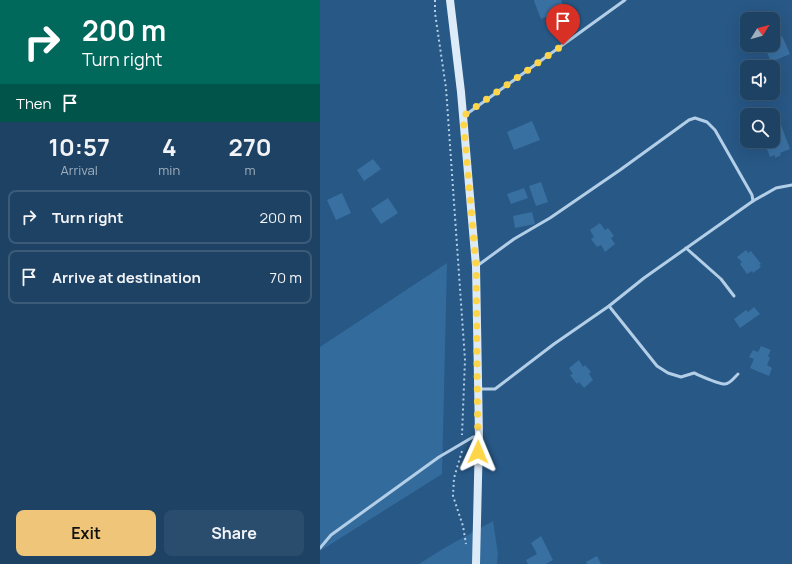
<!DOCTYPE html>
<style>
:root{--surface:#1e4264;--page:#2b4d6d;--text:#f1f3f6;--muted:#a1b0bf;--line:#3c5b78;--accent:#efc57a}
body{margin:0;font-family:Manrope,sans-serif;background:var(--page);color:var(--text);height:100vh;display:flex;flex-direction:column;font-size:15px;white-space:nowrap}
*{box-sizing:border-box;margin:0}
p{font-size:13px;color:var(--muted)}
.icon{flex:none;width:22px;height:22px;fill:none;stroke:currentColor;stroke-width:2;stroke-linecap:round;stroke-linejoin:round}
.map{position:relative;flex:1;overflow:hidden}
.details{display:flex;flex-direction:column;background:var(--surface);width:320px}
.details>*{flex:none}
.guide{background:#00695c;color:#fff;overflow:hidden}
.needle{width:26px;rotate:53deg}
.fabs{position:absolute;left:420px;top:12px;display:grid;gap:8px}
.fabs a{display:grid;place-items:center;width:40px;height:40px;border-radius:8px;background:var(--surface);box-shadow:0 4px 16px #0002,0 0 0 1px var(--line);font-size:20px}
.pin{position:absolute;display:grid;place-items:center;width:34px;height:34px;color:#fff;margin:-41px -17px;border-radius:50% 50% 50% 0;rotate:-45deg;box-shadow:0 0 4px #0007}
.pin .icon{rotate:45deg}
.me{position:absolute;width:44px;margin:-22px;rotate:1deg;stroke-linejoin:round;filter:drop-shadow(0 0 3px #0008)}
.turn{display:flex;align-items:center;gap:14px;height:84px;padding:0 16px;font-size:18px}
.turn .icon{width:52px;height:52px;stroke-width:2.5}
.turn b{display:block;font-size:28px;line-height:34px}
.then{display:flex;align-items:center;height:38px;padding:0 16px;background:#0003;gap:8px;font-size:15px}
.eta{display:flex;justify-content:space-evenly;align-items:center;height:68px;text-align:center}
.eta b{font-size:24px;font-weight:700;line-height:28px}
.cta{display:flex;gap:8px;margin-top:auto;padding:8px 16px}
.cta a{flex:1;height:46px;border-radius:8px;background:var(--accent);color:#111;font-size:16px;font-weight:700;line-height:46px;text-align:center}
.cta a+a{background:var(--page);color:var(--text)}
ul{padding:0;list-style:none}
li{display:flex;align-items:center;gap:12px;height:54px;margin:0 8px 6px;padding:0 8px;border:2px solid var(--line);border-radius:8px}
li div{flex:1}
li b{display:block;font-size:15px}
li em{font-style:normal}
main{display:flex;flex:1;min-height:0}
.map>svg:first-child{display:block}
</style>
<main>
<section class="details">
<div class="guide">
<div class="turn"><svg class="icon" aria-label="right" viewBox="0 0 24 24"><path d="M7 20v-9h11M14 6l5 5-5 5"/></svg><div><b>200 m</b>Turn right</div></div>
<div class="then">Then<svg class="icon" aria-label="arrive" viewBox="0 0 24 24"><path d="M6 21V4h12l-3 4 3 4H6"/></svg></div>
</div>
<div class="eta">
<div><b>10:57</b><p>Arrival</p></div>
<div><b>4</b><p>min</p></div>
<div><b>270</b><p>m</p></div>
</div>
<ul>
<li><svg class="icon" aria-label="right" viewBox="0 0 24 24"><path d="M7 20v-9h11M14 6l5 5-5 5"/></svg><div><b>Turn right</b></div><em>200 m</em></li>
<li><svg class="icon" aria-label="arrive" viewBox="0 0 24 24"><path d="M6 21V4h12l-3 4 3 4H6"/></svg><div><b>Arrive at destination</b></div><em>70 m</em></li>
</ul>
<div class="cta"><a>Exit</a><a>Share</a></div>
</section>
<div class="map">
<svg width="472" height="564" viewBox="0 0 472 564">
<rect width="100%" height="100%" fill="#285886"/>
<g fill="#336b9d">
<polygon points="127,263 122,474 0,551 0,347"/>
<path d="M173,521L178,554L177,564H99C123,548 148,535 173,521Z"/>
</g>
<g fill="#3970a2">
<polygon points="215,0 241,0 245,10 221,19 214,1"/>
<polygon points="462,36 470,54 451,62 444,45 453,45 453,40"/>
<polygon points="212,121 220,140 194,150 187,132"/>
<polygon points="461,125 470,149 460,153 461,155 455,158 455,155 450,157 444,141 453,141 453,128"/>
<polygon points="53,159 61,169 44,181 37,170"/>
<polygon points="221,182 228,202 216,206 209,186"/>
<polygon points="204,188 208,198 191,204 187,194"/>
<polygon points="22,193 31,213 16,220 7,200"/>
<polygon points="68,198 78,213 61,224 51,209"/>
<polygon points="212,212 215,224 195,228 193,216"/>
<polygon points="280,223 285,230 288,228 294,236 291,238 295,244 285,252 281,245 277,247 271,239 274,237 270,230"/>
<polygon points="426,250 428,253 431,251 441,264 439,265 441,267 433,273 432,271 427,274 420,264 422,262 417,257"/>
<polygon points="434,307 440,314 420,328 414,319 426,310 428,312"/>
<polygon points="441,346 451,350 448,356 450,358 447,365 452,368 449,376 430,368 434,359 429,357 433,350 438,352"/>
<polygon points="259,360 263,367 265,365 271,372 269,374 273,380 264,388 259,382 257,384 250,375 253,374 249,368"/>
<polygon points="221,536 233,560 226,564 208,564 206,560 217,554 211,543"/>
<polygon points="277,556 281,564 267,564 266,562"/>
</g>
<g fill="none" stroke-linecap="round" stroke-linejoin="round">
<g stroke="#b3cfe8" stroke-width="2" stroke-dasharray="2 3" stroke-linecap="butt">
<polyline points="115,0 115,13 126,88 145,360 142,435"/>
<polyline points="142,451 134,478 133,496 143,526 146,544"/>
</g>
<g stroke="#b3cfe8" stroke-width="3">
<polyline points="144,116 305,0"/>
<polyline points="366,248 401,279 414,296"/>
<polyline points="157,266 194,239 230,218 300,170 369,120 375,118 387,122 395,130 432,195 433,201"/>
<path d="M289,306L337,366L348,373L361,377L374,373C381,376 398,384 405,384C410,384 414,378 418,374"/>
<polyline points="159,389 175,389 234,344 289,306 324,278 433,201 456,188 472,185"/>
<polyline points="0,548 11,535 119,457 153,437 158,437"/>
</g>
<polyline stroke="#ddeaf7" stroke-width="8" points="130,0 141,92 156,266 159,437 156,564"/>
</g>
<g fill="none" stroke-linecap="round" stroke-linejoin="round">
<polyline stroke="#ffd54a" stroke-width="7" stroke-dasharray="0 12.6" points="158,452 156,266 143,116 243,45"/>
</g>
</svg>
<div class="fabs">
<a><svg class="needle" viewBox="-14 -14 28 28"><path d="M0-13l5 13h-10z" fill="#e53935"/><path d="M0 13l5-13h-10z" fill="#a1b0bf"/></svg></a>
<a><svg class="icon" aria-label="sound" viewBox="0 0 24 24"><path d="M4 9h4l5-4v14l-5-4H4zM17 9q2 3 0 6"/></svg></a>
<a><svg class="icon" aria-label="search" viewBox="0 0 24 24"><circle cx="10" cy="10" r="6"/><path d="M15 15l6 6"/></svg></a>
</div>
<div class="pin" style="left:243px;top:45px;background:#d93025"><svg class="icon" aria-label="arrive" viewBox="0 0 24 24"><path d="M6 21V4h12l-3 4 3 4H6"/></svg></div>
<svg class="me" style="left:158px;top:452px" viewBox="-20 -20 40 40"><path d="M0-17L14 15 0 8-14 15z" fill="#ffd54a" stroke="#fff" stroke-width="4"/></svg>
</div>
</main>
